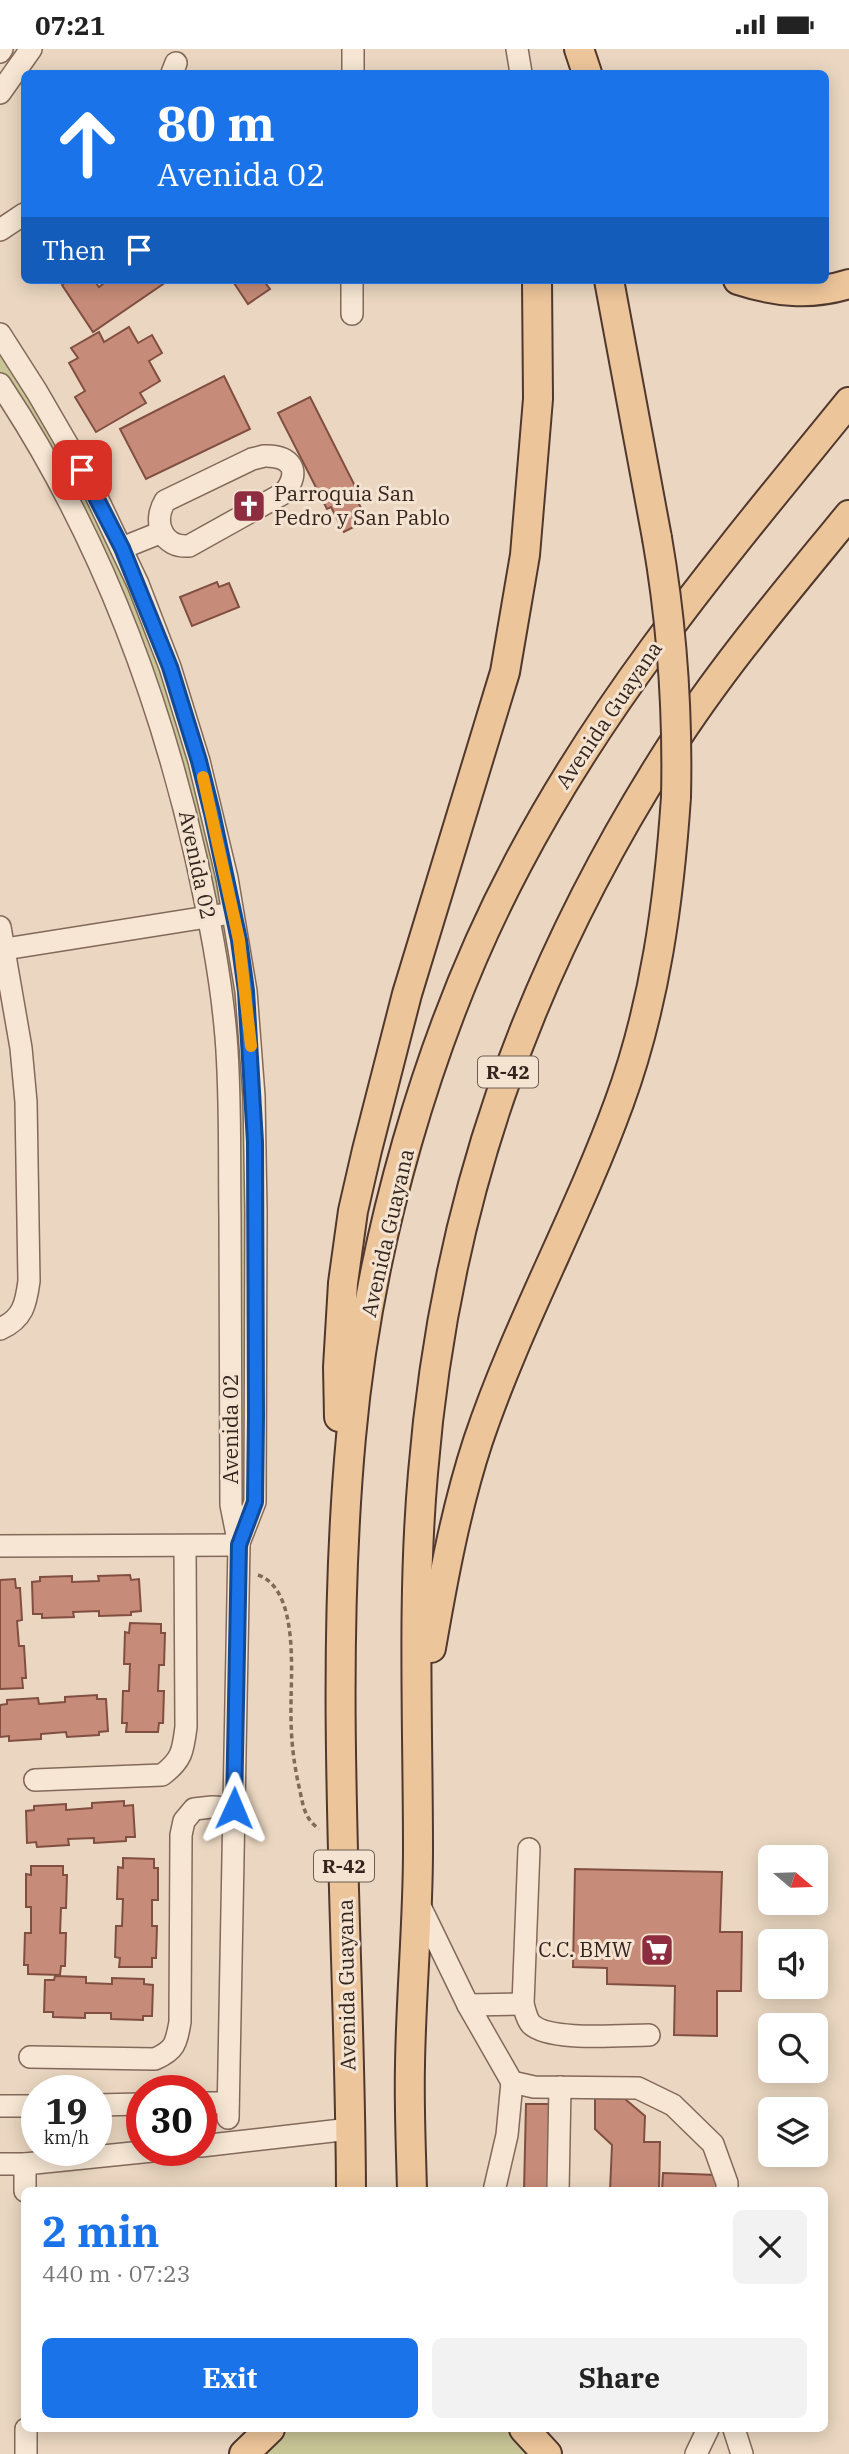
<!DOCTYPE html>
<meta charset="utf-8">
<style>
:root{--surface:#fff;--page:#f2f2f2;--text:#222;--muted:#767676;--accent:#1a73e8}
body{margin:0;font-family:"IBM Plex Serif",serif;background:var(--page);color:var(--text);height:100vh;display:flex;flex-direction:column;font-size:26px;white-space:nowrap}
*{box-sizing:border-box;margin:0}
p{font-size:23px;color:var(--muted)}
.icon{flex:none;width:38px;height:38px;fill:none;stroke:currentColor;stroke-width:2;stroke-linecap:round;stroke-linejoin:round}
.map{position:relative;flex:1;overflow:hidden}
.panel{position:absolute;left:21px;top:2138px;width:807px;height:245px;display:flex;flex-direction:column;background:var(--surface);border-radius:10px;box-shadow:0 4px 18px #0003}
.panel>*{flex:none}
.hud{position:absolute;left:21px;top:21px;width:808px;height:214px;border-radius:10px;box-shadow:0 4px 18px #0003;background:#1a73e8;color:#fff;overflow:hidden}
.needle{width:46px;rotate:109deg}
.tools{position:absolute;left:758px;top:1796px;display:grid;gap:14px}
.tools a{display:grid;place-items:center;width:70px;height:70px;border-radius:10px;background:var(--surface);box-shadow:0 4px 18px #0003;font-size:35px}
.speed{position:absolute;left:21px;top:2026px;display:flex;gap:14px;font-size:35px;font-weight:700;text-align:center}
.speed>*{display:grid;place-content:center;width:91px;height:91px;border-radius:50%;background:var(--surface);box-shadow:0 4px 18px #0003;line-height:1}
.speed small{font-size:18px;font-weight:400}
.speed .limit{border:10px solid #d22;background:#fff;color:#111}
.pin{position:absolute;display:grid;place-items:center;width:60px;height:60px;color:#fff;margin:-30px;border-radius:14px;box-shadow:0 4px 10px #0006}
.me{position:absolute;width:77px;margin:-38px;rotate:1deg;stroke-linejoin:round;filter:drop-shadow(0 0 5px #0008)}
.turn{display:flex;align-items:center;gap:24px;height:147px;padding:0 21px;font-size:32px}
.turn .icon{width:91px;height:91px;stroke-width:2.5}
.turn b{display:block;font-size:49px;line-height:60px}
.then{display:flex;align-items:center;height:66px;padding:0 21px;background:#0003;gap:14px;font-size:26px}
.round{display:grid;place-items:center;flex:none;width:74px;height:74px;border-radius:10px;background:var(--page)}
.headline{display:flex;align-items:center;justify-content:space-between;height:119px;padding:0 21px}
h1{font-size:42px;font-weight:700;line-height:52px;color:var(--accent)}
.primary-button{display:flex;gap:14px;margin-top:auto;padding:14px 21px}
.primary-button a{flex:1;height:80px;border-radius:10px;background:var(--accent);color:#fff;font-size:28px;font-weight:700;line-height:80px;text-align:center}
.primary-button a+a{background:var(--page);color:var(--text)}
.status{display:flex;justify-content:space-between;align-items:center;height:49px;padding:0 35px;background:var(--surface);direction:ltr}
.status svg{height:19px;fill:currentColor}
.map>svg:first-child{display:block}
</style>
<div class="status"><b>07:21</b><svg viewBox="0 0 49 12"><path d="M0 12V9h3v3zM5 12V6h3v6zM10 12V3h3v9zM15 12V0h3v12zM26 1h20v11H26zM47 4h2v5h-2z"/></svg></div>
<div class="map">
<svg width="849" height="2405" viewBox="0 0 849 2405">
<rect width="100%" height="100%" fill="#ebd7c1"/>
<g fill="#c8c596">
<polygon points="0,285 37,343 170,618 239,891 256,1367 239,1496 226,988 143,623 0,335"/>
<polygon points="270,2380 524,2380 547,2405 244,2405"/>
</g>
<g fill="#c78c79" stroke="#814f41" stroke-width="2">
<polygon points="69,231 94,231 99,238 108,231 169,231 93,283 62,236"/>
<polygon points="232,231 263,231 270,240 248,255"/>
<polygon points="129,278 138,294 152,286 162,304 149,312 160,332 140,344 146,354 96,383 75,348 85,342 69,314 78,309 71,299 99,283 104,293"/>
<polygon points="224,327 250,380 146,430 120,380"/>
<polygon points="310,348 360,447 356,449 367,471 344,483 331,458 327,460 278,364"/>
<polygon points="217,533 219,538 229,534 239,558 192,577 180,548"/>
<polygon points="130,1526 131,1531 139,1530 141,1562 131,1563 131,1566 99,1567 99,1562 73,1563 74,1568 42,1569 42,1565 33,1565 32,1533 40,1532 40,1528 72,1527 72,1533 99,1532 98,1527"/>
<polygon points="15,1530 16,1539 20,1539 22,1571 17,1572 19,1597 24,1597 26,1629 22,1629 23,1639 0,1640 0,1531"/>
<polygon points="130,1574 161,1575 161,1584 165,1584 164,1616 159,1616 158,1642 164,1642 163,1674 159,1674 158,1683 126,1683 127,1674 122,1674 123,1642 129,1642 130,1615 124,1615 125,1583 129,1584"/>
<polygon points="97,1646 97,1650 106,1650 108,1682 99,1683 99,1686 67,1688 66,1683 41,1685 41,1690 9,1692 9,1687 0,1688 0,1656 7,1655 7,1651 38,1649 39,1655 65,1653 65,1648"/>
<polygon points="124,1752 124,1757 133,1756 135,1788 126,1788 126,1792 94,1794 94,1789 68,1790 69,1796 37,1798 36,1793 27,1794 26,1762 34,1761 34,1757 66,1755 66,1761 92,1759 92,1754"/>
<polygon points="123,1809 154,1810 154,1819 158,1819 158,1851 152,1851 152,1877 157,1877 156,1909 152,1909 152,1918 119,1918 120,1909 115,1908 116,1877 122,1877 123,1850 117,1850 118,1818 123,1819"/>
<polygon points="31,1817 63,1817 63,1826 67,1826 66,1859 61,1859 60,1884 66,1884 65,1917 61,1917 60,1926 28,1925 28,1916 24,1916 25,1884 31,1884 31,1858 26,1858 26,1825 31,1826"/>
<polygon points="575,1820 722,1823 720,1883 742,1883 741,1942 717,1942 717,1987 674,1986 675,1937 607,1935 607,1919 573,1918"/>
<polygon points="55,1927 86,1928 86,1934 112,1935 112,1929 144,1930 144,1935 153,1936 152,1967 143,1967 143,1971 111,1970 111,1964 85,1964 85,1969 53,1968 53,1963 44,1963 45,1931 54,1931"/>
<polygon points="595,2049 625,2050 645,2067 644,2093 660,2093 659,2142 610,2142 612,2096 595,2080"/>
<polygon points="526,2055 550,2055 548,2142 524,2142"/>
<polygon points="663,2124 717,2126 716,2142 662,2142"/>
</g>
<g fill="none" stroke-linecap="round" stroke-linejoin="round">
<defs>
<g id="minor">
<polyline points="517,0 521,24"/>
<polyline points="0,3 2,0"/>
<polyline points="172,24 176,14"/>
<polyline points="353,24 353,0"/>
<polyline points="0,44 31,0"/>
<polyline points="0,181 24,165"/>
<polyline points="352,265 352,231"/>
<polyline points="0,285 37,343 92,438 138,535 170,618 199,712 227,829 246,942 254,1047 256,1162 255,1453 239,1494"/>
<path d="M0,335C96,479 158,641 196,809C209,868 221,927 226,988C231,1048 229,1109 230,1169C230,1265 231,1361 231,1456L239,1496L228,2069"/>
<path d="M264,407C291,406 302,422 284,444L189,497C163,499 152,474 165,452L252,410Z"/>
<polyline points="122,499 162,483"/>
<path d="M0,878L21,999L26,1053L29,1232C26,1255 23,1270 0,1280"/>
<polyline points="5,900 220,866"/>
<polyline points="0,1497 239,1496"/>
<path d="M35,1731L162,1726C182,1711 183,1702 186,1678L185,1497"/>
<path d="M529,1800L523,1955C525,1962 527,1971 531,1975C549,1993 623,1986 649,1986"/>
<polyline points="418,1853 468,1956 512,2033 534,2038 638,2039 673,2056 713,2095 727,2134 727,2142"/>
<polyline points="468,1956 523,1955"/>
<path d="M30,2008L155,2010C175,2001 176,1995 180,1973L181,1786L184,1772L194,1760L212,1758L234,1759"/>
<polyline points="201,2054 228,2054"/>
<polyline points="96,2056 142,2055"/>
<polyline points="0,2057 37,2057"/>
<polyline points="201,2097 350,2080"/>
<polyline points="0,2115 25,2115 25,2142"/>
<polyline points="25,2115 152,2102"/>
<polyline points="494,2142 507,2086 512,2033"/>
<polyline points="558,2142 560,2038"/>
<polyline points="26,2380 26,2405"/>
<polyline points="734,2380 742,2405"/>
<polyline points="696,2405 708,2380"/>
</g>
<g id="major">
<polyline points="579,0 587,24"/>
<polyline points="609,231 657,489"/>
<path d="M738,231C775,243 811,247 849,235"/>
<polyline points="339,1368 338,1318 343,1234 353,1162 367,1101 407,945 505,623 525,506 538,350 537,231"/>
<path d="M431,1599C443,1530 456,1459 478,1392C517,1276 577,1169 619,1054C655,956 669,852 676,748"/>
<path d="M351,2142C350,1891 328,1639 351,1388C368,1198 428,984 517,816C607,644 728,502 849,353"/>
<path d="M412,2142C411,2100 409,2058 410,2016C411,1944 418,1873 418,1801C418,1676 412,1549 423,1424C445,1156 525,927 669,701C722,618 787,542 849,466"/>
<polyline points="524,2380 547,2405"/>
<polyline points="244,2405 270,2380"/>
</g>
</defs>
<use href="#minor" stroke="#83695a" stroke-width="24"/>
<use href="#major" stroke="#51382e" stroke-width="32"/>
<path stroke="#83695a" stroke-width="3.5" stroke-dasharray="5 3.5" stroke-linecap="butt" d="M258,1526C301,1541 290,1630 291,1666C291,1692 294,1717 300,1742C303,1757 305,1770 319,1780"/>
<use href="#minor" stroke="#f6e6d3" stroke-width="21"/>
<use href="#major" stroke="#edc59a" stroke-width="28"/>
<defs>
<path id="major-bridge" d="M657,489C672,575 678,660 676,748"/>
</defs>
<use href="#major-bridge" stroke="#51382e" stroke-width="32" stroke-linecap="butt"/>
<use href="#major-bridge" stroke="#edc59a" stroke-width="28"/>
</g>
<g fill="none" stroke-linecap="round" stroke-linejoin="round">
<defs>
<polyline id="route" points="82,421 122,499 170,618 199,712 212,764 239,891 246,942 255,1093 256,1367 255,1453 239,1496 234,1759"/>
</defs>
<use href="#route" stroke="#114b97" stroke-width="18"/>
<use href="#route" stroke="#1a73e8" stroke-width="12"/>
<polyline stroke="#f59e0b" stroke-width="12" points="203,728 239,891 251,997"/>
</g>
<defs>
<symbol id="church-square" viewBox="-11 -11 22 22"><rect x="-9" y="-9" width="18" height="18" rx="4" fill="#8e2d3f" stroke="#f3e3d0"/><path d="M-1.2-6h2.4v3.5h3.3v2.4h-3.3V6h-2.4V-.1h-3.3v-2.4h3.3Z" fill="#fff"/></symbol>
<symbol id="supermarket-square" viewBox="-11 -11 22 22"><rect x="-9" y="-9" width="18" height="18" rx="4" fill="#8e2d3f" stroke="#f3e3d0"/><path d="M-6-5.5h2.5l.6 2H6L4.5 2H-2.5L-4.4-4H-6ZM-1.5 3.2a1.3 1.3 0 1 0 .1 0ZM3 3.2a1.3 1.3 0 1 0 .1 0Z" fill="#fff"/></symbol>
</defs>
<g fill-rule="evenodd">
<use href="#church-square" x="230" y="438" width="38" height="38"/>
<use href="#supermarket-square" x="638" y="1882" width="38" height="38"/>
</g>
<g text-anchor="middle" stroke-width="6" stroke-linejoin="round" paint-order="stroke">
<g fill="#f3e3d0" stroke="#6d5d53" stroke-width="2">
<rect x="478" y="1007.5" width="60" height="31" rx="5"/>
<rect x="314" y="1801.5" width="60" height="31" rx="5"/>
</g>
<g font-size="19" font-weight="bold" fill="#34241d">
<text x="508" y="1030">R-42</text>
<text x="344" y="1824">R-42</text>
</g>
<g font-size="21" fill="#34241d" stroke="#f3e3d0" text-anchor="start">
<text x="274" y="452">Parroquia San<tspan x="274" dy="24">Pedro y San Pablo</tspan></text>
<text x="632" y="1908" text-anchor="end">C.C. BMW</text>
</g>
<g font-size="21" fill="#34241d" stroke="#f3e3d0">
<text transform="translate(609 666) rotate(-56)" y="7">Avenida Guayana</text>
<text transform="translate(197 816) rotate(78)" y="7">Avenida 02</text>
<text transform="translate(388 1184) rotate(-77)" y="7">Avenida Guayana</text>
<text transform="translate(231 1380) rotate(-90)" y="7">Avenida 02</text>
<text transform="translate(347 1936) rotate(-91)" y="7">Avenida Guayana</text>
</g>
</g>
</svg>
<div class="tools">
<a><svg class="needle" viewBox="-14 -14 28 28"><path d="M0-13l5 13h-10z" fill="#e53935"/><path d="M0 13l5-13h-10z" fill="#767676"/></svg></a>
<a><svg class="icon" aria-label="sound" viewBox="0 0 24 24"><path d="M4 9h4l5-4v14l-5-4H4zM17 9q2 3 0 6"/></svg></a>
<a><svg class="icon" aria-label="search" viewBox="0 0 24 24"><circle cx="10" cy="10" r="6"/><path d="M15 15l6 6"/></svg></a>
<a><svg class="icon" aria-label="layers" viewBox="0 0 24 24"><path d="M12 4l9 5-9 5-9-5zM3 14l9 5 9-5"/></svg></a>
</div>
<div class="speed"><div>19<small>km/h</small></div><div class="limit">30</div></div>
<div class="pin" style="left:82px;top:421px;background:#d93025"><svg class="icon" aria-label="arrive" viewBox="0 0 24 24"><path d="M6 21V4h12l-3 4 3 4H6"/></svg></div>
<svg class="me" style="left:234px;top:1759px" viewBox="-20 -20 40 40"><path d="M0-17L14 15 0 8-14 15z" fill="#1a73e8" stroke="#fff" stroke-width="4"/></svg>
<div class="hud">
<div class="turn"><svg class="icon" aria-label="ahead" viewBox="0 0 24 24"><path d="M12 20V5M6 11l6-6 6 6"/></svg><div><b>80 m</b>Avenida 02</div></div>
<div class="then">Then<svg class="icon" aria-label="arrive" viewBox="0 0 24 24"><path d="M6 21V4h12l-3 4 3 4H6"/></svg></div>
</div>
<section class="panel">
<div class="headline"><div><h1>2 min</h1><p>440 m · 07:23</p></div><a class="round"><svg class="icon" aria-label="close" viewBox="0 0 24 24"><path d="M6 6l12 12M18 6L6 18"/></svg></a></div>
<div class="primary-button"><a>Exit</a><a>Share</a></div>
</section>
</div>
